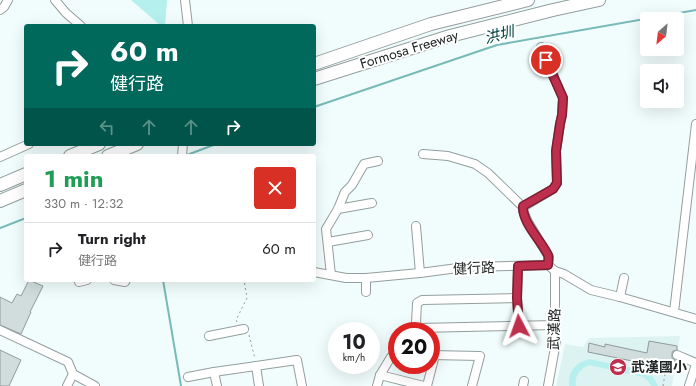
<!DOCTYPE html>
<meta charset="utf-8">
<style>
:root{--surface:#fff;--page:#f2f2f2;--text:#202124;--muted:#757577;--line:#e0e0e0}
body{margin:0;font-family:Jost,"Noto Sans TC",sans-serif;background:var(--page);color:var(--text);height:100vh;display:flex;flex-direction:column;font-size:15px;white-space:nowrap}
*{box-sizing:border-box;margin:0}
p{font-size:13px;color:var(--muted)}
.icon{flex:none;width:22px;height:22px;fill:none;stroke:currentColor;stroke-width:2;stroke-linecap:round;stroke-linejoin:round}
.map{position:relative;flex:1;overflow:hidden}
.sheet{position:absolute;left:24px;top:154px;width:292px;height:128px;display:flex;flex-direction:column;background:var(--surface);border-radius:4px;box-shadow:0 4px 16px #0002}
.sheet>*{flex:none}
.banner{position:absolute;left:24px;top:24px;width:292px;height:122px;border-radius:4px;box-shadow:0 4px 16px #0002;background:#00695c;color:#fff;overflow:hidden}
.needle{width:26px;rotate:208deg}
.buttons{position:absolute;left:640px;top:12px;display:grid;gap:8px}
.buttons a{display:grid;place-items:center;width:44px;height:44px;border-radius:4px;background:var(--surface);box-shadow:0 4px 16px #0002;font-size:20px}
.speed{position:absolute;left:328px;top:322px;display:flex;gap:8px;font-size:20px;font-weight:700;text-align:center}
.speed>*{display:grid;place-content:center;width:52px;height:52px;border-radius:50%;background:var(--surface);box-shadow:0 4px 16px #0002;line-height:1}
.speed small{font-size:10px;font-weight:400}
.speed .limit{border:6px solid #d22;background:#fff;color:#111}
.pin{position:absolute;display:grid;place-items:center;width:34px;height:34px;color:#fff;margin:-17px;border:2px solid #fff;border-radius:50%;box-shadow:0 1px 4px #0007}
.me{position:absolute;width:44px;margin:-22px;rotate:356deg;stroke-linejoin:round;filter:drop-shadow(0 0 3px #0008)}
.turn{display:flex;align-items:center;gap:14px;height:84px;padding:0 20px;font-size:18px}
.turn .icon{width:52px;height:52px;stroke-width:2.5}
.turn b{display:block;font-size:28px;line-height:34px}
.lanes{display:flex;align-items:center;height:38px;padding:0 20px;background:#0003;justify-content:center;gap:20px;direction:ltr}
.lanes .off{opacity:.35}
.round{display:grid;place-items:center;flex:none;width:42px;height:42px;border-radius:4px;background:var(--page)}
.overview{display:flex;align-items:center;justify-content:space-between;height:68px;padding:0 20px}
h1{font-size:24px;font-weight:700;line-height:30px;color:#1e9e55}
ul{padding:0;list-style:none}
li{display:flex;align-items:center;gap:12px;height:52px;padding:0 20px;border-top:1px solid var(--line)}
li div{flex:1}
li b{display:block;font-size:15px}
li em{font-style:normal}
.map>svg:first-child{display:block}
</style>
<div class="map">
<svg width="696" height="386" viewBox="0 0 696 386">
<rect width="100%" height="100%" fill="#f1fdfc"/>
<polygon fill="#ddf3f2" points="680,336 672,386 556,386 565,344 583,347 589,338"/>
<g fill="#b6f0ee">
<polygon points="131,0 167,0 165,26 161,26"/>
<path d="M589,359L648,371L654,378L658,386H651L648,381L643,377L589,365C580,369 574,376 576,386H569C568,371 575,363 589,359Z"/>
</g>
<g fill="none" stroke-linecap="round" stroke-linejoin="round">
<g stroke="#78bab8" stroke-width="2">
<polyline points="314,107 497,45 696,10"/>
<polyline points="187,155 216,144"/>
<polyline points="0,228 26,218"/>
<polyline points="163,280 181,386"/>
</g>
</g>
<g fill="#d1dddc" stroke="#909b9b">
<polygon points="29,280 43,286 30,312 31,312 21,334 0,325 0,297 12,303 17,294 21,296"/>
<polygon points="649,341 677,346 677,350 673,351 672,353 672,358 675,360 674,368 642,363 588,352 589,343 605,347 605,344 647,353"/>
<polygon points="0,350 21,360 9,386 0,386"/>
</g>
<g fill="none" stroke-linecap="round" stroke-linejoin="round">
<defs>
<g id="minor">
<polyline points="55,0 66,13 81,26"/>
<polyline points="185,0 188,26"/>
<polyline points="0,10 4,7 8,0"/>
<polyline points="423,154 448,156 475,164 488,173 523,207"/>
<polyline points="182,156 183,144"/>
<polyline points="0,157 29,144"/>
<polyline points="523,207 553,189 557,183 556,151 560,124 562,115 563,98 541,47"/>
<polyline points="523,207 523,211 528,222 549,257 548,265"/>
<polyline points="338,209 372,203"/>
<polyline points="416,226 420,273"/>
<polyline points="328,242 368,235"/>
<polyline points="518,266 517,298 519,326"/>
<polyline points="314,272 346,278 366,278 420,273 465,267 548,265 555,271 564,274 591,290 620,297 696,319"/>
<polyline points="331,275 326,229 338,209 345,192 352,185 364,164 378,161"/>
<polyline points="366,278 366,292"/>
<polyline points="114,280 125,282 126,280"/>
<polyline points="79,282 87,280"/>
<polyline points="620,297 624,278"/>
<polyline points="517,298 422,300 417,303 416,323 419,328 555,325"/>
<polyline points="674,312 696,124"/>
<polyline points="0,330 68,362 73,374 67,386"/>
<polyline points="209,336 244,329"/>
<polyline points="431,355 480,356 472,386"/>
<polyline points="677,355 696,363"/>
<polyline points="256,366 259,386"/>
<polyline points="214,372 217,386"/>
<polyline points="73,374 95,386"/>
<polyline points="380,375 391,357 397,355"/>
<polyline points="188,377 214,372 297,360 302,386"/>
<polyline points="377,386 380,375 424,386"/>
<polyline points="427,386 435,355"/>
<polyline points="523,386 524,381"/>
<polyline points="548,386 556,342 555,325 555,271"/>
<polyline points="689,386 696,364"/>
</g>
<g id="highway">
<polyline points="314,64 431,24 528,0"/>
<polyline points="314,79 450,36 553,10 599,0"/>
<polyline points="70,156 99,144"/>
<polyline points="108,156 137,144"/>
<polyline points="0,185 26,174"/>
<polyline points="0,201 26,190"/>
</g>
</defs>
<use href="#minor" stroke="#939e9e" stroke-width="10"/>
<use href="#highway" stroke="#939e9e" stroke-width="14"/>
<g stroke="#929b9a" stroke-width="1" stroke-dasharray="2 3" stroke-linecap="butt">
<polyline points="237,322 236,320 247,298 244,280"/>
<polyline points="249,335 255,359"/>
<polyline points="663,386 665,374"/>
</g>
<use href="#minor" stroke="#fff" stroke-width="8"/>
<use href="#highway" stroke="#fff" stroke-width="12"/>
</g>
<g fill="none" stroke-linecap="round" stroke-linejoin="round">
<defs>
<path id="route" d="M519,326L517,298L518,266L548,265C548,262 549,258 548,255C541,240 522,223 523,206L553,189L557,183L556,151L560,124L562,115L563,98L546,60"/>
</defs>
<use href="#route" stroke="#7c1e32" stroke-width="10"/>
<use href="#route" stroke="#be2e4d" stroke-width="7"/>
</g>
<defs>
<symbol id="school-disc" viewBox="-11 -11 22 22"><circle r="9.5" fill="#be2e4d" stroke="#fff"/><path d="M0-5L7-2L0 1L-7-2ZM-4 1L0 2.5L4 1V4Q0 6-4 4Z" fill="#fff"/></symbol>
</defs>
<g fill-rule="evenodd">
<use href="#school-disc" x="608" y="357" width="20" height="20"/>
</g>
<g text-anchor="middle" stroke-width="4" stroke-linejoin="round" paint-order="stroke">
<g font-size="14" fill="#202525" stroke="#fff">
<text transform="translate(409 49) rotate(-17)" y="5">Formosa Freeway</text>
<text transform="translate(474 268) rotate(-3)" y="5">健行路</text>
<text transform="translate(554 329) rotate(-88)" y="5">武漢路</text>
</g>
<g font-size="14" font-weight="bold" fill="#202525" stroke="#fff" text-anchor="start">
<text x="631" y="372">武漢國小</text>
</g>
<g font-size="15" font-style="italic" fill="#034343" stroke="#fff">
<text transform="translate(499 35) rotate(-14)" y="5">洪圳</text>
</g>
</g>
</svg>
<div class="buttons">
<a><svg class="needle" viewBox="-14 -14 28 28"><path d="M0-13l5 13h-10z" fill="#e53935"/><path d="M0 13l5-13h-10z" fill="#757577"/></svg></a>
<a><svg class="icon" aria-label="sound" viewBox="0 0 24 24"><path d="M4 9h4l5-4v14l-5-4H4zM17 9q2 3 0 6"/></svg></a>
</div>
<div class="speed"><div>10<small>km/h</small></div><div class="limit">20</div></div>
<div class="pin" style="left:546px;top:60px;background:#d93025"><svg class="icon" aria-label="arrive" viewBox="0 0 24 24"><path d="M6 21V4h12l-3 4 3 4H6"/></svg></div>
<svg class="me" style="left:519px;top:326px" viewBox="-20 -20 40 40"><path d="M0-17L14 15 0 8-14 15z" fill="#be2e4d" stroke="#fff" stroke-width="4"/></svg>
<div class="banner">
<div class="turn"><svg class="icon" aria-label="right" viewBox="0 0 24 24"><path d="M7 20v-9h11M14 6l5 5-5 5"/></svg><div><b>60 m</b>健行路</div></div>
<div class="lanes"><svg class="icon off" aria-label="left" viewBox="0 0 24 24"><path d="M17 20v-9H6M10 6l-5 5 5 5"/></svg><svg class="icon off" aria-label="ahead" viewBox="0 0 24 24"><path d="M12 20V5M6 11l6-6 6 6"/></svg><svg class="icon off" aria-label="ahead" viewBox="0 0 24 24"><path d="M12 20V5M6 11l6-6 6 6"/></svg><svg class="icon" aria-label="right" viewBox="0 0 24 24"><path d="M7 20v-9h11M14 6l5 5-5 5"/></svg></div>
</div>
<section class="sheet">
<div class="overview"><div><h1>1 min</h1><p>330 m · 12:32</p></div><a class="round" style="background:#d93025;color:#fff"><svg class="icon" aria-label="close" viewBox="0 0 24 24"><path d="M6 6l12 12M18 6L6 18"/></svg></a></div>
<ul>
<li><svg class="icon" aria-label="right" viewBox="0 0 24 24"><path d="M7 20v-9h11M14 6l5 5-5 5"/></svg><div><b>Turn right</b><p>健行路</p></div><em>60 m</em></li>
</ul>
</section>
</div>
